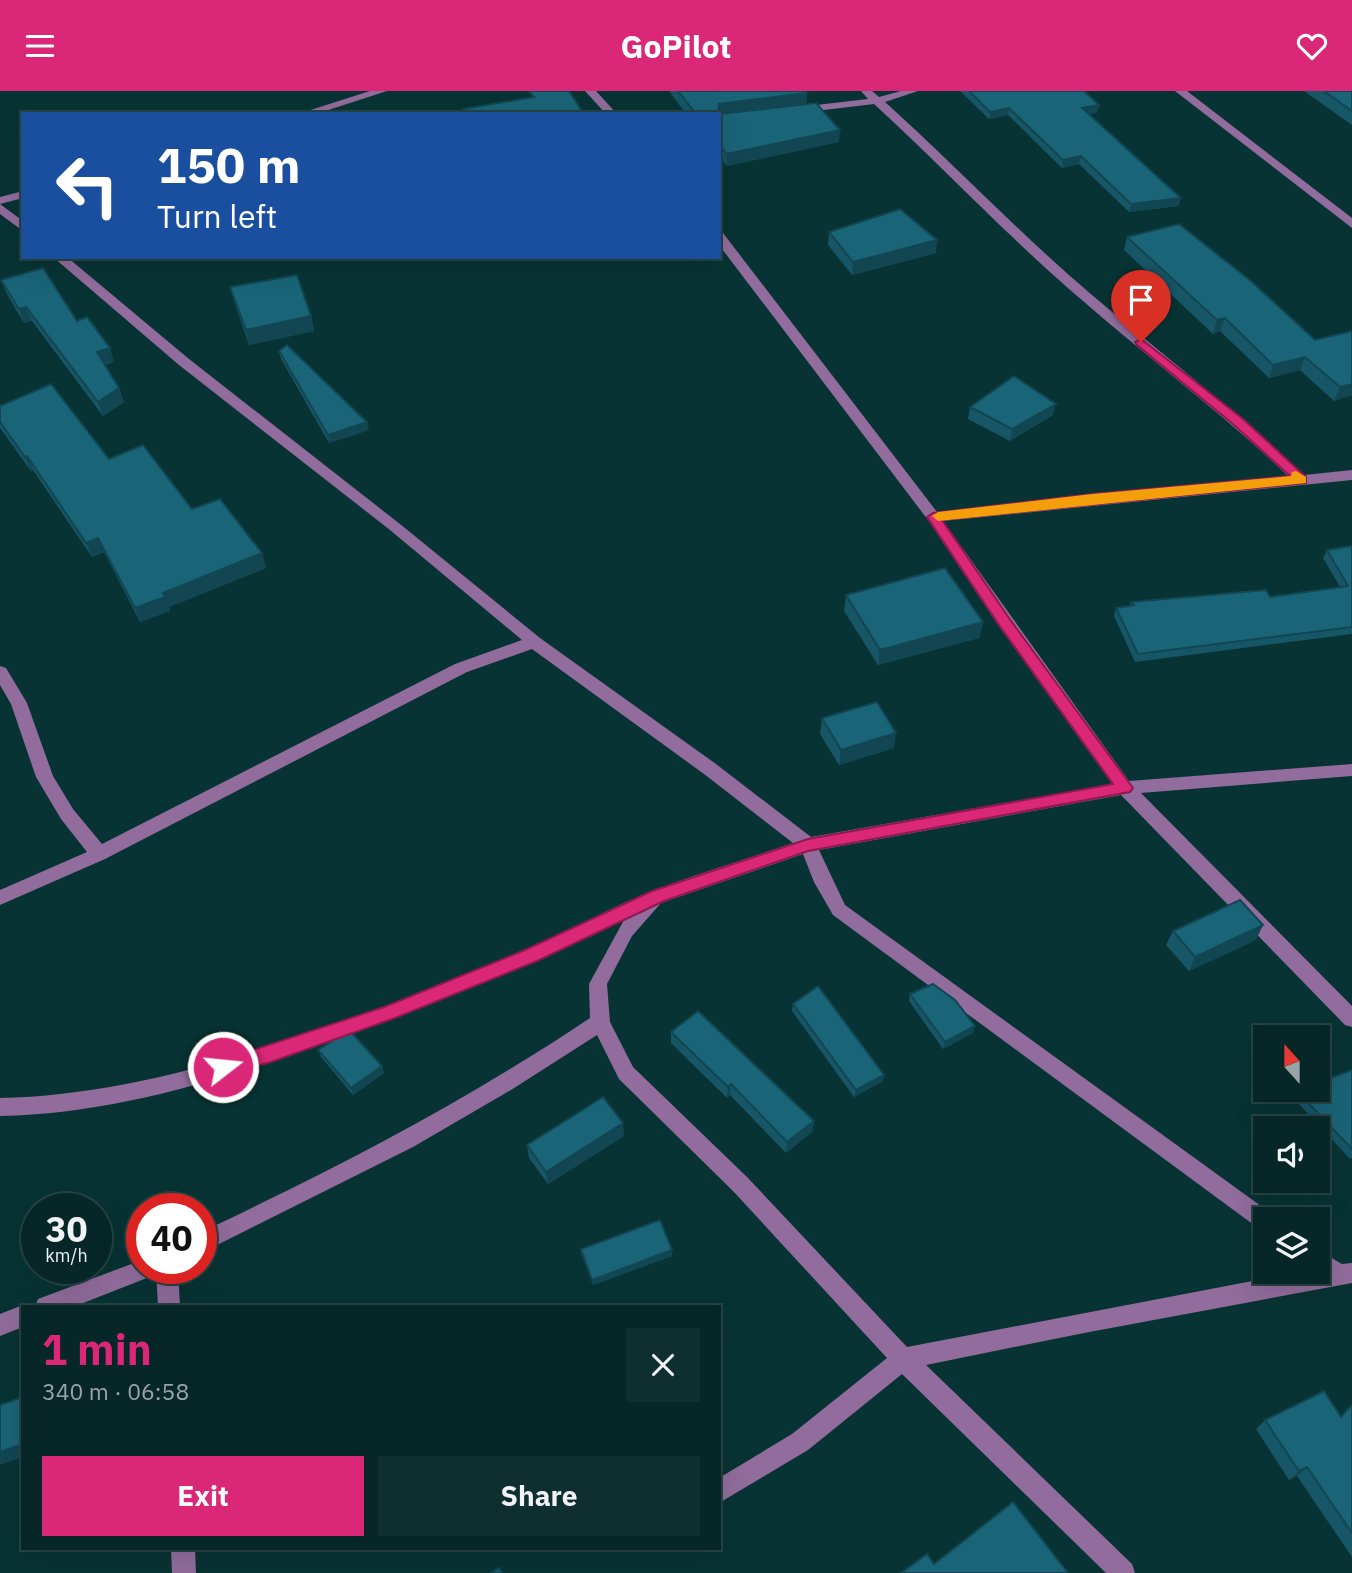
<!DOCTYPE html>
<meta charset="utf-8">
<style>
:root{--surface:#062627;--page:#0f2e2f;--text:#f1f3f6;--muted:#98a5a7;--line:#274344;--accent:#db2777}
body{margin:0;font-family:"IBM Plex Sans",sans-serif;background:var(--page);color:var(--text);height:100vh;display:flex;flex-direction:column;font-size:26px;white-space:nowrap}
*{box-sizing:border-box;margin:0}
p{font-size:23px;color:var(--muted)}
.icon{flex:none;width:38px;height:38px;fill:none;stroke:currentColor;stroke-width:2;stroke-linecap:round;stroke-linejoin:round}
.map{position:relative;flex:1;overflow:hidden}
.details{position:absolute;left:21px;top:1214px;width:700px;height:245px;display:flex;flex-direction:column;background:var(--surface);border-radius:0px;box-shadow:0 7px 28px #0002,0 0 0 2px var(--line)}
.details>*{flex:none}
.top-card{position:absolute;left:21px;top:21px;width:700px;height:147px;border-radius:0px;box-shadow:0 7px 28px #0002,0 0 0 2px var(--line);background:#1a4fa0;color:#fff;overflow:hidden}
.needle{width:46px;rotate:339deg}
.tools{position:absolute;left:1253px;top:934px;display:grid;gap:14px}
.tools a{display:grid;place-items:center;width:77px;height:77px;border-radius:0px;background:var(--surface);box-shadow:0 7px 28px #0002,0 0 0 2px var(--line);font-size:35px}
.speed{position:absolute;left:21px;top:1102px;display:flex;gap:14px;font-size:35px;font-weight:700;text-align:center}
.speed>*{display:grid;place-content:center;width:91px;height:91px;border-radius:50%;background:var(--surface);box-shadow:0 7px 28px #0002,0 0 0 2px var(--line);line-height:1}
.speed small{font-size:18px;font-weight:400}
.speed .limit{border:10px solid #d22;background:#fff;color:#111}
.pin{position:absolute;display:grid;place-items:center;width:60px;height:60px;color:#fff;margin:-72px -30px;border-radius:50% 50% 50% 0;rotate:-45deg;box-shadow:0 0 7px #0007}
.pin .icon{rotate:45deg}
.me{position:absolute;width:77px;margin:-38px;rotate:74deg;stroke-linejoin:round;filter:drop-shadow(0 0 5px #0008)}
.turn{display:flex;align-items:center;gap:24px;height:147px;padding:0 21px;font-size:32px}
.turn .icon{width:91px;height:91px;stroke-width:2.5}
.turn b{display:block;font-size:49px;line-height:60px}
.round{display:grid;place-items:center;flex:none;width:74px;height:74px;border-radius:0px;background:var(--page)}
.overview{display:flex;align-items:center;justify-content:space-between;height:119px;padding:0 21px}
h1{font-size:42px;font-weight:800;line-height:52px;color:var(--accent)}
.action{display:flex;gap:14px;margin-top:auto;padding:14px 21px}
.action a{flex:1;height:80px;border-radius:0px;background:var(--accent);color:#fff;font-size:28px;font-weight:800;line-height:80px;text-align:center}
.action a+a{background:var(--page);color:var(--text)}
header{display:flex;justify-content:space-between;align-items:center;height:91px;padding:0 21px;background:var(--accent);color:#fff;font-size:32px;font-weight:800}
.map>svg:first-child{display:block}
</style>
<header><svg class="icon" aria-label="menu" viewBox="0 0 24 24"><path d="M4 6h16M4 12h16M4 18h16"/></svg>GoPilot<svg class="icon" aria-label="heart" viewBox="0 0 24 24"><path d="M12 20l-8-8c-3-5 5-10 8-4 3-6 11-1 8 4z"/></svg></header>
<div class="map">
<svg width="1352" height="1482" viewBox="0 0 1352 1482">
<rect width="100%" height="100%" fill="#083334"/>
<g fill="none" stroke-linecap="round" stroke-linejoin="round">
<g fill="#916c9c" fill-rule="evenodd">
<polygon points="370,0 387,0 316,23 298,23"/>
<polygon points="585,0 596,0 617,23 606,23"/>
<path d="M861,0H872L879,6L901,0H918L885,11C955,74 1020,143 1092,204C1163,264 1236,320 1304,384L1352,379V389L943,430L1129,690L1352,673V685L1141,702L1352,915V936L1345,934L1121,704L819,759L845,814L1272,1123L1275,1129H1265V1140L1258,1137L833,824L814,791L803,763L661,812L632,845L607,893L610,931L633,976L747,1086L907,1256L1299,1181H1318V1159L1342,1173L1352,1172V1192L1084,1242L926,1274L1132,1473L1135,1482H1106L902,1283L808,1359L719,1412V1387L792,1343L887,1267L733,1100L619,988L597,944L511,999L413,1056L201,1162V1141C336,1078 466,1010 590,927L589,893L624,829C531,873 437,912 340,947C231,986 116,1023 0,1025V1007C169,1004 367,925 523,860C567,842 608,817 652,800C698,782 746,768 793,752L704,683L532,558L467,581L105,768L0,814V799L87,761L61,728L36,686L11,613L0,594V575L6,577L27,612L53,685L73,718L102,753L455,573L522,549L390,439L179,274L53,166H67L189,268L400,433L540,547L716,673L811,746L1112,693L998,534L928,429L719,154V141L723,142L937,421L1288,385C1223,323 1151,269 1083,210C1010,148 945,78 874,13L799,22L793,19L799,16L868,8Z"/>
<polygon points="1175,0 1187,0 1352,127 1352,137"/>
<polygon points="23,100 23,107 0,113 23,130 23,140 0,123 0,106"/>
<polygon points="142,1169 142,1178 155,1178 152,1185 73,1216 35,1216 38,1208"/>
<polygon points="156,1178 178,1178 180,1216 158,1216"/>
<polygon points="23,1214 28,1216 23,1216 23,1236 0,1245 0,1223"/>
<polygon points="171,1458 195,1458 196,1482 172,1482"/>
</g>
</g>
<g fill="#165666">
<polygon points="669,0 806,0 807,2 806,13 839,51 727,75 719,65 719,23 686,23"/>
<polygon points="960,0 1084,0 1097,22 1089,23 1181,107 1178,115 1129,121 1079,73 1062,77 1008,24 989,28"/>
<polygon points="1304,0 1352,0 1352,34"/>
<polygon points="1179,133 1352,304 1334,310 1300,279 1269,287 1220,240 1213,243 1124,159 1127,146"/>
<polygon points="829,141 936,162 852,184 828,154"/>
<polygon points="1,189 77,230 114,271 105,274 119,297 124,311 103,325 32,230 24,232 7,203"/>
<polygon points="230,196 311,225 314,240 249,254 234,210"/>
<polygon points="279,260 369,339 329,352 281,268"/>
<polygon points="0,315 109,368 262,462 266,477 169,516 170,520 140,531 104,461 92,466 33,379 31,380 0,337"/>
<polygon points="970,316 1053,324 1010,350 968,328"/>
<polygon points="1352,455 1352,543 1135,571 1114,525 1116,517 1130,515 1131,511 1270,506 1340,496 1323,467 1327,459"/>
<polygon points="846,504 983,531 979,547 878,574 844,520"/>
<polygon points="822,627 894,657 839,674 820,643"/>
<polygon points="1173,840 1256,849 1189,880 1166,854"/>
<polygon points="910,903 973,942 943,958 909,910"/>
<polygon points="793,913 884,984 883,990 854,1006 792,920"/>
<polygon points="671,941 814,1030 812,1041 786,1062 730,1004 727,1007 671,952"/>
<polygon points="318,959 382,975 384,982 353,1004 321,966"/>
<polygon points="1352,979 1352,1067 1350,1068 1286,999 1318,999 1328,988"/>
<polygon points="624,1045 548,1093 529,1067 527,1054"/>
<polygon points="581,1158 672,1159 672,1165 593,1194 582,1164"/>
<polygon points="1352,1313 1352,1466 1297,1385 1289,1389 1256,1338 1265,1329 1341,1325"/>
</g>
<g fill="#124653">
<polygon points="807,2 806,13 718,23 719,13"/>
<polygon points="1099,14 1097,22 1081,25 1082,17"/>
<polygon points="1009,17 1008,24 989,28 990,21"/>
<polygon points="840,39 839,51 727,75 727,63"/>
<polygon points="1081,65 1079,73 1062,77 1063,69"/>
<polygon points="1181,107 1178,115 1129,121 1131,113"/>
<polygon points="937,149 936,162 852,184 853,171"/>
<polygon points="26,216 32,230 24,232 19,218"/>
<polygon points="311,225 314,240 249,254 246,239"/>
<polygon points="1225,227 1220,240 1213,243 1217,229"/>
<polygon points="110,257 114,271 102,275 97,261"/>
<polygon points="1305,266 1300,279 1269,287 1273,274"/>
<polygon points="1352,293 1352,304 1334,310 1340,296"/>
<polygon points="119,297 124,311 103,325 98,311"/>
<polygon points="1056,313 1053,324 1010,350 1012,338"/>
<polygon points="367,331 369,339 329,352 328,344"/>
<polygon points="27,365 33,379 31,380 25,366"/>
<polygon points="98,447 104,461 92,466 86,452"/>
<polygon points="262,462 266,477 169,516 170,520 140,531 135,517 163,502"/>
<polygon points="983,531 979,547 878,574 880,559"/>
<polygon points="896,642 894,657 839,674 841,659"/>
<polygon points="1263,834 1256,849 1189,880 1195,866"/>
<polygon points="975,935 973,942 943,958 945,951"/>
<polygon points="382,975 384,982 353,1004 351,997"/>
<polygon points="884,984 883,990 854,1006 856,999"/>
<polygon points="731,993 730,1004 727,1007 728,996"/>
<polygon points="814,1030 812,1041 786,1062 787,1051"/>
<polygon points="623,1032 624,1045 548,1093 546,1081"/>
<polygon points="672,1159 672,1165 593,1194 592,1189"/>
<polygon points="23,1353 23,1366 0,1374 0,1361"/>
<polygon points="1307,1376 1297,1385 1289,1389 1299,1380"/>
</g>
<g fill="#1a6477" stroke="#124653" stroke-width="2">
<polygon points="529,0 569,0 584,23 465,23 463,18 534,6"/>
<polygon points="678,0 806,0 807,2 719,13 718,23 696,23"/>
<polygon points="969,0 1084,0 1099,14 1082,17 1181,107 1131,113 1081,65 1063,69 1009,17 990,21"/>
<polygon points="1324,0 1352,0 1352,20"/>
<polygon points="816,12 840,39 727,63 719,53 719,23"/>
<polygon points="900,118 937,149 853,171 829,141"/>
<polygon points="1179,133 1251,190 1315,249 1352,240 1352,293 1340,296 1305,266 1273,274 1225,227 1217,229 1127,146"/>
<polygon points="43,177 77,230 87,226 110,257 97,261 119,297 98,311 26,216 19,218 1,189"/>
<polygon points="297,184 311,225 246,239 230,196"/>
<polygon points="287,254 367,331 328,344 279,260"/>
<polygon points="1014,285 1056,313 1012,338 970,316"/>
<polygon points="51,293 109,368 143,354 192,418 220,408 262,462 163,502 165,506 135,517 98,447 86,452 27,365 25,366 0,331 0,315"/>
<polygon points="1352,455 1352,536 1138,563 1116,517 1134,514 1131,511 1266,499 1270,506 1348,495 1327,459"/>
<polygon points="945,477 983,531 880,559 846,504"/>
<polygon points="877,611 896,642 841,659 822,627"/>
<polygon points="1240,809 1263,834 1195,866 1173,840"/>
<polygon points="933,893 955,909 975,935 945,951 910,903"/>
<polygon points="818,895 884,984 856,999 793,913"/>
<polygon points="698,920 814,1030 787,1051 731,993 728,996 671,941"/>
<polygon points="349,939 382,975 351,997 318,959"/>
<polygon points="1318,977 1328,988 1352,979 1352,1058 1296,999 1318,999"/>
<polygon points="603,1006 623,1032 546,1081 527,1054"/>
<polygon points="660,1129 672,1159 592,1189 581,1158"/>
<polygon points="1324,1300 1341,1326 1352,1314 1352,1442 1307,1376 1299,1380 1265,1329"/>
<polygon points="23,1306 23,1353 0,1361 0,1314"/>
<polygon points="1013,1411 1068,1482 901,1482 927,1463 934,1473"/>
<polygon points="499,1477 502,1482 491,1482"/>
</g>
<polygon fill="#db2777" stroke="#8e194d" stroke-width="2" points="1141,248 1243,328 1306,386 1306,392 942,429 1009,527 1130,693 1133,697 1130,701 808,760 664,810 537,870 395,927 271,971 223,984 217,982 214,976 217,971 384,916 525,859 652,800 808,748 1113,693 999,534 927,426 933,422 1092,403 1290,385 1234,334 1137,254 1135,251"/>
<polygon fill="#f59e0b" points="1296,380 1306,386 1306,392 938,430 932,425 938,421 1092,403 1291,385 1292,381"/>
</svg>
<div class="tools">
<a><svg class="needle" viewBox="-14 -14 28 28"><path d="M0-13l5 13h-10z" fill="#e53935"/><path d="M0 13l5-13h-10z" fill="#98a5a7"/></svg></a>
<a><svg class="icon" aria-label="sound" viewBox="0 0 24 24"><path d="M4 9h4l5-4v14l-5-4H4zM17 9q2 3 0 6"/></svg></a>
<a><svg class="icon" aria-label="layers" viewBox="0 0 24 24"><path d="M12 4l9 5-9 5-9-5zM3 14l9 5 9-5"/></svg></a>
</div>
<div class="speed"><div>30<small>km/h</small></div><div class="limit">40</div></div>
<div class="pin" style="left:1141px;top:251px;background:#d93025"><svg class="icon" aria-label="arrive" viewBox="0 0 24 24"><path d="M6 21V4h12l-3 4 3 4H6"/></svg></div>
<svg class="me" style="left:223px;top:976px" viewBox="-20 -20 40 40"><circle r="17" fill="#db2777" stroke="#fff" stroke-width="3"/><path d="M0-11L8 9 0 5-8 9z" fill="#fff"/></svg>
<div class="top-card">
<div class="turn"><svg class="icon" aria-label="left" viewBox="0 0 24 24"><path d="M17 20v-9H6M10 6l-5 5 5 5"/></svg><div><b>150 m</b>Turn left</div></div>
</div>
<section class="details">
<div class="overview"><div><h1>1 min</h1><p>340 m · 06:58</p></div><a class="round"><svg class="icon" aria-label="close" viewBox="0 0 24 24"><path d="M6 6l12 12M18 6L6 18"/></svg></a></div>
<div class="action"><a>Exit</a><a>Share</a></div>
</section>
</div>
